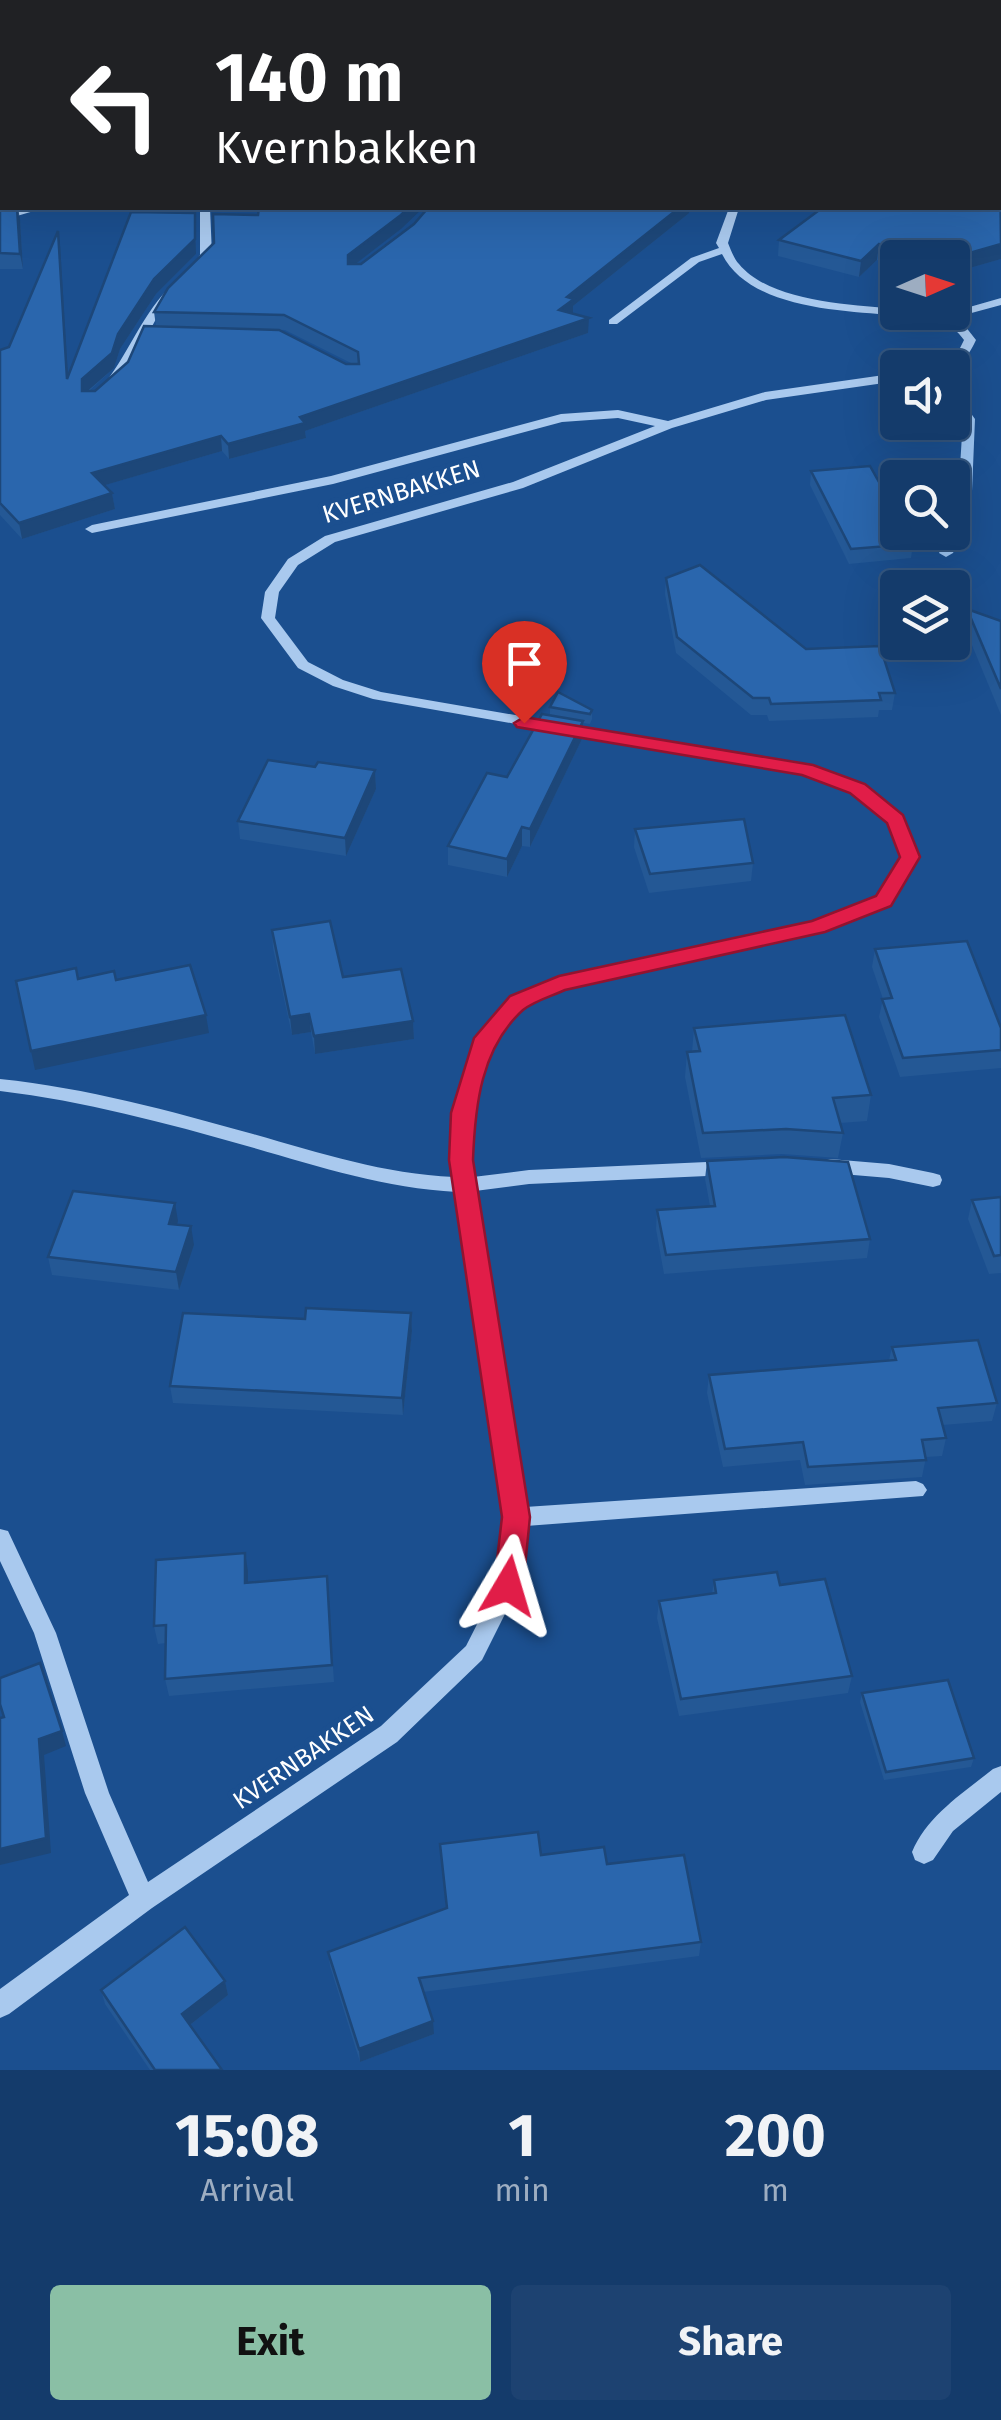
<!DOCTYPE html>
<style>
:root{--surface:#143b6b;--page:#1d4271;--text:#f1f3f6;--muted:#9dadc1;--line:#33557e;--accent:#8abfa5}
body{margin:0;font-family:"Fira Sans",sans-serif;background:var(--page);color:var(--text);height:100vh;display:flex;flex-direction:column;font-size:38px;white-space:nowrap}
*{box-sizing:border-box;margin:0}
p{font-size:32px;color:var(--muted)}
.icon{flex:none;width:55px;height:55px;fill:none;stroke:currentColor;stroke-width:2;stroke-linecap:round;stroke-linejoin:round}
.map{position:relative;height:2070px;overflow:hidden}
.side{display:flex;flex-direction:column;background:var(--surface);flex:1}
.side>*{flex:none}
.hud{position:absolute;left:0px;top:0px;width:1002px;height:210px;box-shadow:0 10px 40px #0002,0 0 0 2px var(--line);background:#202124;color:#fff;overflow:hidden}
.needle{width:65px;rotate:87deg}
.tools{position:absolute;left:880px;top:240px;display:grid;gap:20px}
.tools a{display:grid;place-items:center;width:90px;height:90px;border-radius:10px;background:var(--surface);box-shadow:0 10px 40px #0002,0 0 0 2px var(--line);font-size:50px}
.pin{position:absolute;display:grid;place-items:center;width:85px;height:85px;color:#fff;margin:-102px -42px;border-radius:50% 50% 50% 0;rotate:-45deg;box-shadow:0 0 10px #0007}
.pin .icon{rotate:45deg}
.me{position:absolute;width:110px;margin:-55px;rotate:7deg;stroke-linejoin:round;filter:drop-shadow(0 0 8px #0008)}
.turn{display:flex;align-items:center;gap:35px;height:210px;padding:0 50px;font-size:45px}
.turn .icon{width:130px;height:130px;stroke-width:2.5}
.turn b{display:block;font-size:70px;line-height:85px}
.eta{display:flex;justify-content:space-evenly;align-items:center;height:170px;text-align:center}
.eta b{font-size:60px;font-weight:700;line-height:70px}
.button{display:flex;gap:20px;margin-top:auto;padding:20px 50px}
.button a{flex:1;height:115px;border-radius:10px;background:var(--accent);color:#111;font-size:40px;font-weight:700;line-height:115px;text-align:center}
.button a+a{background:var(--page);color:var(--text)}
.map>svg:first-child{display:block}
</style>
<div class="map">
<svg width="1001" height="2070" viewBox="0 0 1001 2070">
<rect width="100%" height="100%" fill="#1b4f8f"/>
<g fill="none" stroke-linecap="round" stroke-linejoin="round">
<polygon fill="#9cc4f0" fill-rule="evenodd" points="952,392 956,393 975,419 971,515 953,553 946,557 939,553 949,532 952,532 957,515 963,419 952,405"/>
<g fill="#a9c9ee" fill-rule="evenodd">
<polygon points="302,0 312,0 314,2 304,2"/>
<rect x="1000" y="36" width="1" height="6"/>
<polygon points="28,208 44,208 0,221 0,215"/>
<polygon points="200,208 210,208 212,255 200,271 196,272 190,269 200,255"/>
<path d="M729,208H739L728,243C731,250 734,259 739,264C770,302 852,305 898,309V312H952L1001,298V305L953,318L965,326L976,340C967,359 959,368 937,368L957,354L964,340C958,332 950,324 940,321C925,316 908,317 893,315C840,311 749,308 722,254L699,262L617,324H609V320L691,258L719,248L716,243Z"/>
<path d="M173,284L183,286L161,310L134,359L115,386H107L105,383C130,351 143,312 173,284Z"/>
<path d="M898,373V381L766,400L672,428L523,488L335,542L298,565L279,592L275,618L308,662L343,680L381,692L806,765L863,785L902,816L918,857L889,905L823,931L563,988L524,1006L493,1039L472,1113L470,1160L473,1177L529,1170L729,1161L736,1163L738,1168L736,1173L729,1175L529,1184L475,1191L525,1507L916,1481L923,1484L927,1490L923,1496L526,1526L519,1586L482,1660L397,1742L152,1908L9,2014L0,2018V1989L129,1895L85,1793L34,1633L0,1561V1529L8,1531L56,1633L109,1793L148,1882L381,1726L466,1646L497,1585L505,1517L457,1192C383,1188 317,1166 247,1146C166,1123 84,1101 0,1091V1079C87,1088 170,1111 253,1134C320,1153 384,1174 454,1177L452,1160L454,1113L476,1037L512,998L559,977L813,922L877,897L902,857L889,822L853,791L803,774L373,699L333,686L298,668L261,618L265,592L288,559L325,536L513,482L655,426L618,418L562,422L333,484L92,533L85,529L92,525L331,476L561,414L618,410L668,421L765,392Z"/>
<polygon points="830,1159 889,1164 933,1173 940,1175 942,1180 940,1185 933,1187 889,1178 830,1173 823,1171 821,1166 823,1161"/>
<path d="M1001,1766V1792L953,1831L933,1860L924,1864L915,1860L912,1852C927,1816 963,1793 993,1769Z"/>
</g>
<rect fill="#fff" fill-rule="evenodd" x="0" y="22" width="2" height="10"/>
</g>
<g fill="#245895" fill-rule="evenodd">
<polygon points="0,79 2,79 2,208 20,219 23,269 0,269"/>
<polygon points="822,208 1001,259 952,273 952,258 898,258 898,269 877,260 859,277 778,256 779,240"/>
<path d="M195,213L196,254L156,294L120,349L114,368L89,391H95L128,362L156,326L154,312L401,229L355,264L688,214L573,306V314L588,333L305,431L306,438L229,459L222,451L105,485L112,493L115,509L22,539L0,515V350L9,347L60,246L68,376ZM174,327L285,330L353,364H346Z"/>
<polygon points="811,471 913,544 911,558 849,564 810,485"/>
<polygon points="666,578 895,693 892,710 879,710 878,717 769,721 767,715 751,715 676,653 665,594"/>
<polygon points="967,609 1001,621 1001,715 964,626"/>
<polygon points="550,707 592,710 592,719 590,724 583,723 582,739 530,847 522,846 507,877 448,865 448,846 507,777 550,715"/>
<polygon points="315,767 375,770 376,789 346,856 240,839 238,821"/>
<polygon points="635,829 753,863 751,881 649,893 634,847"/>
<polygon points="272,930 343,977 413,1021 414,1039 315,1054 311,1032 292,1035 273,948"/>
<polygon points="875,949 1001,1028 1001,1068 900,1077 879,1017 883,999 872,967"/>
<polygon points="694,1028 871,1095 867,1121 840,1123 843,1133 838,1158 782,1154 701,1158 685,1077 687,1052 692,1052"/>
<polygon points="707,1161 870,1239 867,1258 664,1274 656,1229 657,1210 710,1206 705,1179"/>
<polygon points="1001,1197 1001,1273 989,1274 968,1219 972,1200"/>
<polygon points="175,1203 177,1225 194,1245 179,1290 52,1275 48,1257"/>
<polygon points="411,1313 412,1331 403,1415 173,1403 170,1386 305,1319"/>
<polygon points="892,1347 997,1403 992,1421 943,1425 946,1438 942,1456 926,1457 922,1477 805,1485 800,1460 723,1467 707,1393 709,1375 889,1360"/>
<polygon points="245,1553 248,1583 327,1576 334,1682 169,1696 165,1679 166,1643 158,1644 154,1626"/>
<polygon points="714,1580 780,1585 852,1676 848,1693 679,1716 657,1618 659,1601 712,1594"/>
<polygon points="862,1693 974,1758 971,1767 884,1780 860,1702"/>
<polygon points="440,1844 607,1864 701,1942 699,1956 423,1992 434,2034 360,2062 330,1966 328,1952 446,1908"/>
<polygon points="225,1981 228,1995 190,2025 222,2070 150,2070 105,2004 101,1990"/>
</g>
<g fill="#1d4779">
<polygon points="18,208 20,219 23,269 20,254"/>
<polygon points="408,208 423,208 401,229 349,269 348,279 348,255"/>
<polygon points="679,208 692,208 688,214 573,306 573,313 559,310 567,297"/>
<polygon points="195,213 196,254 156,294 120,349 114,368 84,394 82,391 82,379 118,334"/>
<polygon points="58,231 60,246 69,394 67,379"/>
<polygon points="879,244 877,260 859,277 861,261"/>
<polygon points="1001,244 1001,259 952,273 952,258"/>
<polygon points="589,318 588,333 305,431 306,438 229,459 228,444 300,417"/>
<polygon points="221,436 222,451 95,488 92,473"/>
<polygon points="112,493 115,509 22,539 19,523"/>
<polygon points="583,721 582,739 530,847 530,829"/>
<polygon points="375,770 376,789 346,856 345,838"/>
<polygon points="522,827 522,846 507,877 507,859"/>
<polygon points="309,1014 311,1032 292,1035 290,1017"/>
<polygon points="206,1015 209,1033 35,1070 31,1051"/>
<polygon points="413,1021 414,1039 315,1054 314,1036"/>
<polygon points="175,1203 178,1221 172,1242 169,1224"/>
<polygon points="191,1226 194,1245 179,1290 176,1272"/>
<polygon points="411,1313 412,1331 403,1415 402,1398"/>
<polygon points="245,1553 248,1571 248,1600 245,1583"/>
<polygon points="62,1731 66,1746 44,1755 51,1853 0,1865 0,1849 39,1739"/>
<polygon points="225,1981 228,1995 186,2028 182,2014"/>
<polygon points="433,2021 434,2034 360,2062 359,2049"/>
</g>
<g fill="#2a66ad" stroke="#1d4779" stroke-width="2.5">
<polygon points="441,0 836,0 839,2 440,2"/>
<polygon points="0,79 2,79 2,99 0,93"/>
<polygon points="2,102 2,195 0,195 0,103"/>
<polygon points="1000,170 1001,244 952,258 912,258 879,244 861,261 779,240 822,208 1000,208"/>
<polygon points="5,208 17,208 20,254 0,253 0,209"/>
<polygon points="259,208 408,208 401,215 348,255 348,264 361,264 414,224 428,208 679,208 567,297 574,299 559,310 589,318 300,417 305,423 228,444 221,436 92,473 112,493 19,523 0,503 0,350 9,347 58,231 67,379 131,212 195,213 195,239 154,279 118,334 112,353 82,379 82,391 95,391 128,362 144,326 279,330 346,364 359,364 358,352 284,315 154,312 168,288 214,243 213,214 258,215"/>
<polygon points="870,466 898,516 898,532 907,532 913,544 851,549 811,471"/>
<polygon points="700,565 806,649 880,646 895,693 879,693 881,700 771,704 769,698 753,698 677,637 666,578"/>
<polygon points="967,609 1001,621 1001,689"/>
<polygon points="558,692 592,710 590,714 550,707"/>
<polygon points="542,714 583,721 530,829 522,827 507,859 448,846 487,773 507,777"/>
<polygon points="268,760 315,767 318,762 375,770 345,838 238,821"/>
<polygon points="744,819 753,863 650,874 635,829"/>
<polygon points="330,921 343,977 401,969 413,1021 314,1036 309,1014 290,1017 272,930"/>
<polygon points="967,941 1001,1028 1001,1050 903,1058 882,999 892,998 875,949"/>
<polygon points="190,965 206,1015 31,1051 16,981 76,968 78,979 114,971 116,980"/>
<polygon points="845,1015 871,1095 833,1098 843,1133 786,1129 703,1133 687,1052 700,1051 694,1028"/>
<polygon points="784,1157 848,1162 870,1239 666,1255 657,1210 715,1206 707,1161"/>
<polygon points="73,1191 175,1203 169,1224 191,1226 176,1272 48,1257"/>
<polygon points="1001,1197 1001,1255 994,1256 972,1200"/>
<polygon points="306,1308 411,1313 402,1398 170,1386 183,1313 305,1319"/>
<polygon points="978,1340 997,1403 938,1408 946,1438 922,1440 926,1460 808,1467 803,1442 725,1449 709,1375 896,1360 892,1347"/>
<polygon points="245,1553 245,1583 327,1576 332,1665 165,1679 166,1625 154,1626 156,1560"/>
<polygon points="777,1572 780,1585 825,1579 852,1676 681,1699 659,1601 716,1593 714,1580"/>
<polygon points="40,1663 62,1731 39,1739 46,1838 0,1849 0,1718 4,1717 0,1704 0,1678"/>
<polygon points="948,1680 974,1758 886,1772 862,1693"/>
<polygon points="538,1832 541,1855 604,1847 607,1864 684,1855 701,1942 419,1978 433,2021 359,2049 328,1952 447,1908 440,1844"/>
<polygon points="185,1927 225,1981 182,2014 222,2070 155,2070 101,1990"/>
</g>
<path fill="#e11d48" stroke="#92132f" stroke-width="2.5" d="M524,717L813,765L865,784L903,815L920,857L891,906L825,932L565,990C552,996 534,1001 523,1010C481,1048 475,1106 473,1160L530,1517L523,1586L518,1594L508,1598L498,1594L494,1586L502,1517L449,1160L451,1113L474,1038L510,996L559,976L812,921L876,896L900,857L887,823L850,793L802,775L517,727L514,723Z"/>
<g text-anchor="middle" stroke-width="10" stroke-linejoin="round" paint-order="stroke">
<g font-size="25" fill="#fff" stroke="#1b4f8f">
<text transform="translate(401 491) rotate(-17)" y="9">KVERNBAKKEN</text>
<text transform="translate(303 1757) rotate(-34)" y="9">KVERNBAKKEN</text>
</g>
</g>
</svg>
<div class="tools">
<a><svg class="needle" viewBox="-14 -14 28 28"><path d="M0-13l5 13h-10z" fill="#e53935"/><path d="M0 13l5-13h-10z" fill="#9dadc1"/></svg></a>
<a><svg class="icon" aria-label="sound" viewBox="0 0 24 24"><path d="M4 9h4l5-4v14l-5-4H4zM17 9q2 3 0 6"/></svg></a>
<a><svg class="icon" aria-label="search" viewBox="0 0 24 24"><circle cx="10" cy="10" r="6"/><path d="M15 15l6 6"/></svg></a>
<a><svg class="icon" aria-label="layers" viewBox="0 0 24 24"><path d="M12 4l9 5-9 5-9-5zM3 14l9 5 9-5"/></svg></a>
</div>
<div class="pin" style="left:524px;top:723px;background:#d93025"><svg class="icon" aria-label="arrive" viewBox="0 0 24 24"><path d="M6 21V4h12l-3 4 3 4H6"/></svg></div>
<svg class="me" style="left:508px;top:1586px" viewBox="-20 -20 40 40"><path d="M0-17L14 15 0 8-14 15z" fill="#e11d48" stroke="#fff" stroke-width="4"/></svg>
<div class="hud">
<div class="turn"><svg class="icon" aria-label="left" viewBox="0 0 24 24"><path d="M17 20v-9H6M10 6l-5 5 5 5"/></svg><div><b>140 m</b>Kvernbakken</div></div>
</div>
</div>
<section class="side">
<div class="eta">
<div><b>15:08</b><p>Arrival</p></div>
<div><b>1</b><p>min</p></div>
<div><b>200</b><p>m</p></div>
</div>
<div class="button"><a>Exit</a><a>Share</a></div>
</section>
